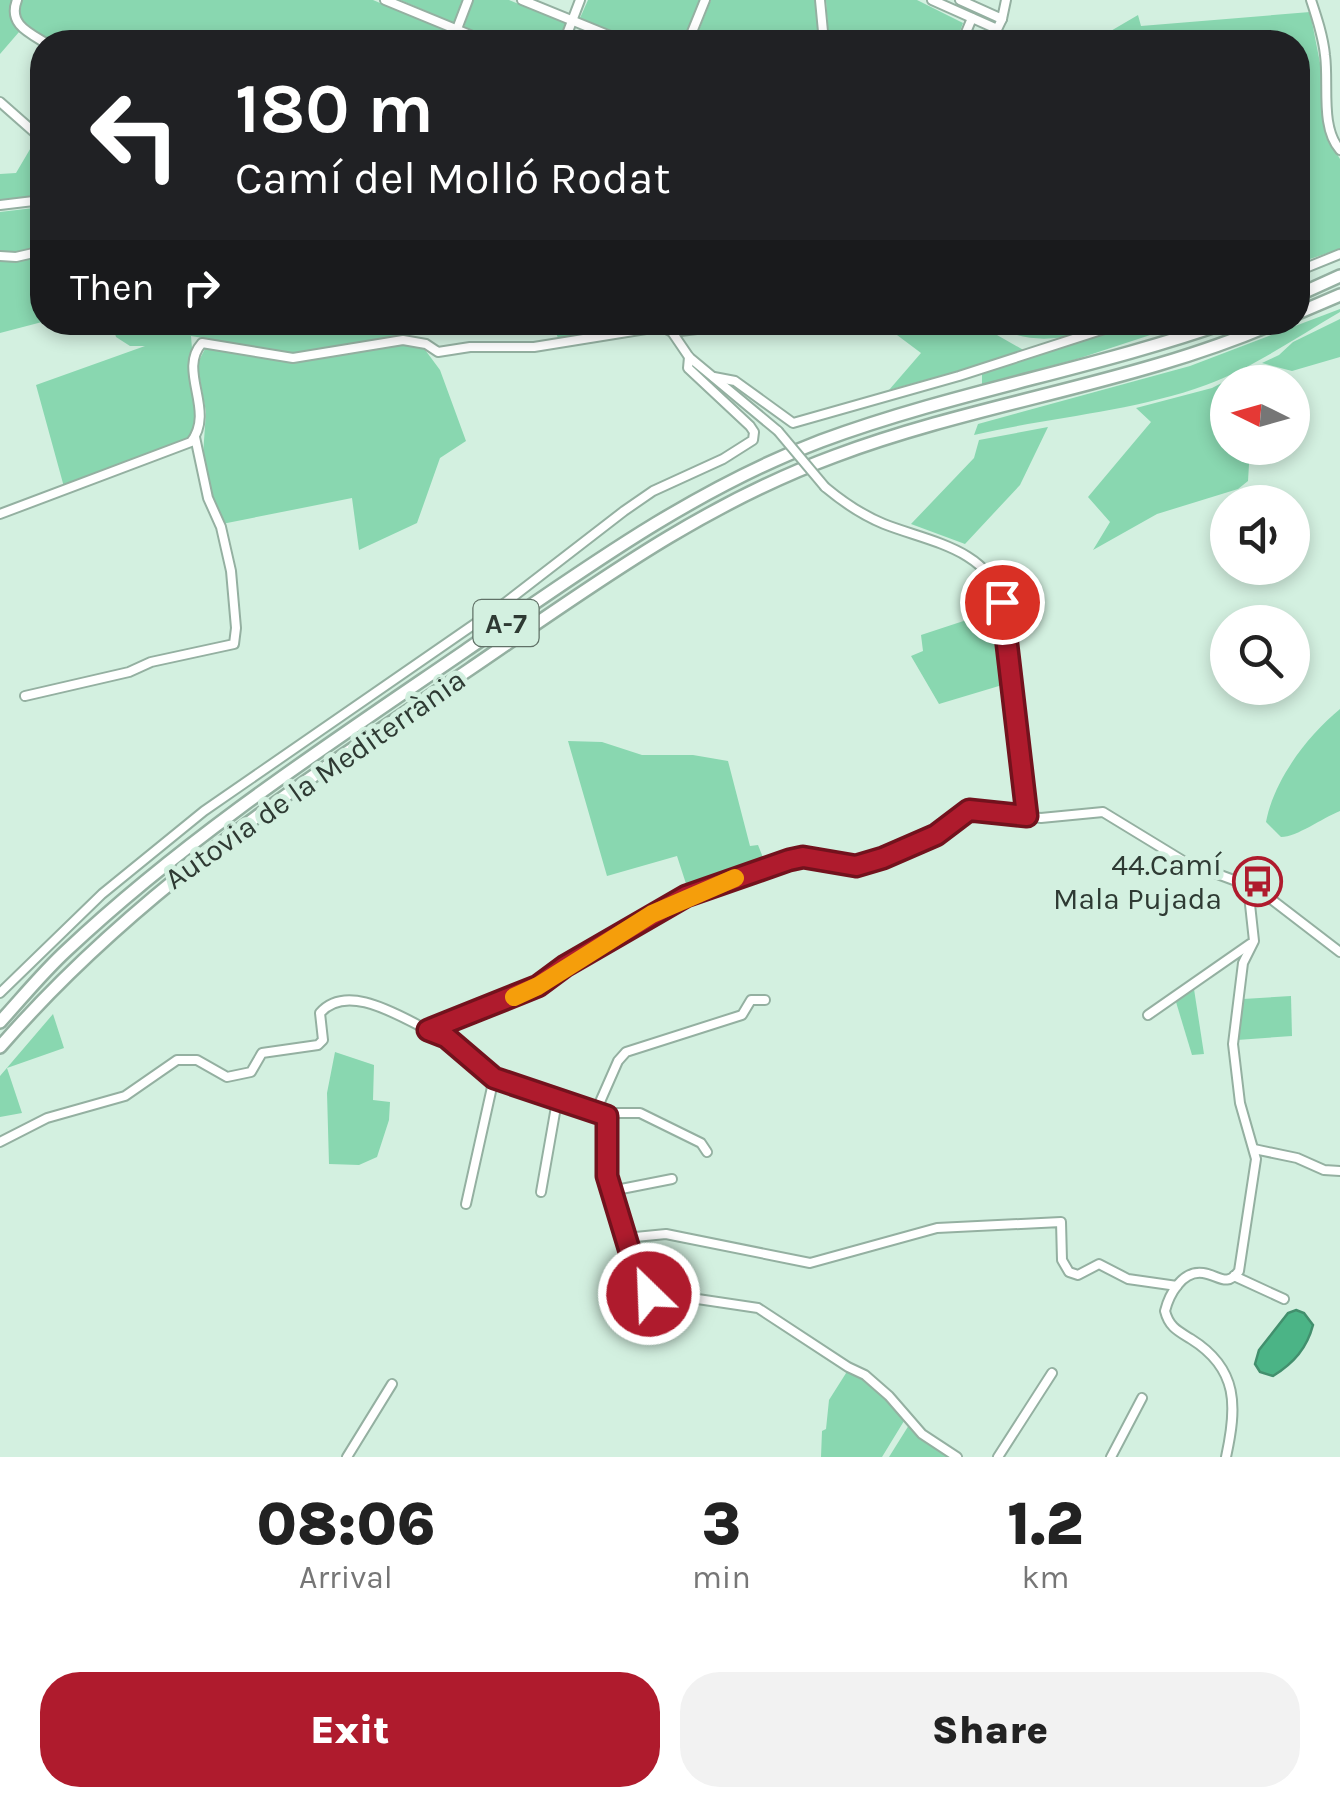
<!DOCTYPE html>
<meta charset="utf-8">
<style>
:root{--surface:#fff;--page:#f2f2f2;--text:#222;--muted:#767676;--accent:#af1b2d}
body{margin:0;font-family:Karla,sans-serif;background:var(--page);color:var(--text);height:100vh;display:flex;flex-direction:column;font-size:38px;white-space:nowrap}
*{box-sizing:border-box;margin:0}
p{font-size:32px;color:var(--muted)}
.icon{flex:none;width:55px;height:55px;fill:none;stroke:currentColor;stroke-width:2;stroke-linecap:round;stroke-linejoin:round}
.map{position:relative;height:1457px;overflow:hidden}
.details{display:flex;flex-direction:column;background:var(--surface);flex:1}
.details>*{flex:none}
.banner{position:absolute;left:30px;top:30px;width:1280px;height:305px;border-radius:40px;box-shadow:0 5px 15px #0003;background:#202124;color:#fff;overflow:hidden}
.needle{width:65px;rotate:275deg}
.fabs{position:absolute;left:1210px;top:365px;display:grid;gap:20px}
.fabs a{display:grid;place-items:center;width:100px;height:100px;border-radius:50%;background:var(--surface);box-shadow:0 5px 15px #0003;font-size:50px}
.pin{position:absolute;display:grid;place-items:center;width:85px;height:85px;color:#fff;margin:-42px;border:5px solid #fff;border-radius:50%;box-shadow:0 2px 10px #0007}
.me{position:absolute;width:110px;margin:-55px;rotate:336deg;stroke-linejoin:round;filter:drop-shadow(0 0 8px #0008)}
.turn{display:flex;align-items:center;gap:35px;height:210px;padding:0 40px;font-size:45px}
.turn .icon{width:130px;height:130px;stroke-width:2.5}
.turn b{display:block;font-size:70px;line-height:85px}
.then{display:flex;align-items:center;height:95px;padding:0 40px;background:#0003;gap:20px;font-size:38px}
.eta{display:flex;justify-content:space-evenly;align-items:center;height:170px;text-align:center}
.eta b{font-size:60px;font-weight:800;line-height:70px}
.primary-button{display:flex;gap:20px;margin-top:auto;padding:20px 40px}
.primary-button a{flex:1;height:115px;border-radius:40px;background:var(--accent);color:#fff;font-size:40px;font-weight:800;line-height:115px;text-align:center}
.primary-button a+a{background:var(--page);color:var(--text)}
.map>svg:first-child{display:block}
</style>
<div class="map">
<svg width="1340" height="1457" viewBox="0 0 1340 1457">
<rect width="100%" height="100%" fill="#d3f0e0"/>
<g fill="#89d7b0">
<polygon points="0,0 373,0 451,33 447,42 42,42 42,46 19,32 0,54"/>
<polygon points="400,0 462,0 454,23"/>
<polygon points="473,0 509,0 567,24 559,42 500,42 464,27"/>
<polygon points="588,0 700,0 683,42 639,42 580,18"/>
<polygon points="711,0 815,0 819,42 694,42"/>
<polygon points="826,0 917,0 963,23 956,42 829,42"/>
<polygon points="1310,12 1321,68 1328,139 1340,159 1340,249 1298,263 1298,42 1092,42 1138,15 1141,26"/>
<polygon points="36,139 42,145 42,196 0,201 0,174 16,173"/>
<polygon points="42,207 42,322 0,333 0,212"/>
<path d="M1340,309V312C1297,337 1253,368 1206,385C1132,412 1050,417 974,435L978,424L1190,366Z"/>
<polygon points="1340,319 1340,357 1292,371 1262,363 1279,355 1293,342"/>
<polygon points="413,322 416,329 409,334 291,353 191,336 197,411 191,440 64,487 36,385 145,346 130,346 116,337 112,323"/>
<polygon points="552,323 661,323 558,338"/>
<polygon points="881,323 976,323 1027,352 889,390 921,353"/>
<path d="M989,323H1115C1070,338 1033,349 989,323Z"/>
<polygon points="1136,323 1187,323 1077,359 982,385 982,369"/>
<polygon points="399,343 423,347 440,370 466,441 440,458 417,523 359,550 352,498 222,524 202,469 206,412 197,364 205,349 218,347 296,362"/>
<polygon points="1243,372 1246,382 1228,382 1228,448 1250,448 1248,481 1238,489 1157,514 1093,550 1110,522 1088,497 1151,422 1136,408 1212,388"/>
<polygon points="1048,427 1020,485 965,544 911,524 974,458 979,440"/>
<polygon points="1000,609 1009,683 939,704 911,656 923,651 921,635"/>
<path d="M1340,709V811C1322,818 1297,837 1281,837L1266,822C1274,780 1307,736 1340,709Z"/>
<polygon points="568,741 602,742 642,755 693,755 728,761 750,846 758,845 766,865 689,893 677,856 607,876"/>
<polygon points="1194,989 1204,1054 1192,1055 1176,1002"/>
<polygon points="1291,996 1292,1036 1237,1040 1243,999"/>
<polygon points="53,1014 64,1048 7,1068 22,1113 0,1117 0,1076"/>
<polygon points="335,1052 374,1065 373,1100 390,1102 389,1120 377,1157 359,1165 329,1164 327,1093"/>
<path d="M848,1370C873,1380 888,1400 904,1421L882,1457H821L822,1431L826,1429L829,1400Z"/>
<polygon points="909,1425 953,1457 889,1457"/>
</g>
<path fill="#4bb486" stroke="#428f6d" stroke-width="2.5" d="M1296,1310L1304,1313L1313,1325C1307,1348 1294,1363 1273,1376L1260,1372L1255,1364L1259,1350L1288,1313Z"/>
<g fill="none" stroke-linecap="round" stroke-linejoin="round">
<defs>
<g id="minor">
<path d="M17,0C8,23 27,32 44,42"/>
<polyline points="385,0 487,42"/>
<polyline points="522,0 625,42"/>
<polyline points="820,0 824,42"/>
<polyline points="932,0 997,29"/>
<polyline points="960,0 1002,19"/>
<path d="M1311,0C1317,18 1323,36 1325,55C1329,85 1320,127 1340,150"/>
<polyline points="452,42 468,0"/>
<polyline points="564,42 580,0"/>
<polyline points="688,42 705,0"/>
<polyline points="962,42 972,18"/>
<polyline points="991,42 1002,19 1006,0"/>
<polyline points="0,102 42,139"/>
<polyline points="0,205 42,200"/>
<polyline points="0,256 16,257 42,251"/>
<polyline points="1298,271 1340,254"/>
<polyline points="671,322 672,332 689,357 778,431"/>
<polyline points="714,377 735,381 793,423 959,376 1126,322"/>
<path d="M825,487C843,502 862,515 884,524C930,542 986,548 1003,601L1027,816"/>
<path d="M0,514L191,442C216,410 177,371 202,343L293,358L403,340L426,344L438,352L470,347H534L652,328H664L672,332L755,322"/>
<polyline points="25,696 129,672 151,662 234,644 236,628 231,571 221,527 208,498 195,437"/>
<polyline points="0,993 102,894 204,811 505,603 624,511 653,491 723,459 753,440 754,432 750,426 688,368 689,357"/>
<polyline points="1148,1015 1250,944"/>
<polyline points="428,1030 446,1037 494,1078 607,1116 607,1176 644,1291 758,1308 848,1367 865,1375 889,1396 922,1434 957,1457"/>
<polyline points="596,1111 618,1061 626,1052 742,1015 751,1000 765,1000"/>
<polyline points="603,1113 640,1113 701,1143 707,1152"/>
<path d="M0,1142L47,1118L125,1096L177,1060H197L227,1077L251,1072L262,1053L318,1045L323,1040L320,1013C347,982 399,1016 428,1030L538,986L565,966L686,896L789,860L803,857L856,866L883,858L936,835L969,810L1041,818L1103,812L1185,862L1258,889L1340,952"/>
<polyline points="1254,1149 1297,1158 1324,1170 1340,1171"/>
<polyline points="611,1191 672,1179"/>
<polyline points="541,1192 557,1101"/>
<polyline points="466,1204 494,1078"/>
<polyline points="625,1238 666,1234 810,1263 937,1228 1061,1222 1062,1260 1069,1272 1078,1275 1099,1264 1128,1279 1177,1286"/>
<polyline points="1234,1276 1284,1299"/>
<polyline points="347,1457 392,1384"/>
<polyline points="998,1457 1052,1373"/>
<polyline points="1111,1457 1142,1398"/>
<path d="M1226,1457C1237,1407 1239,1369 1191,1339C1178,1331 1169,1327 1165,1311C1169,1295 1182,1270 1203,1273C1219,1275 1226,1288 1239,1271L1256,1159L1240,1103L1233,1044L1243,963L1254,941L1248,886"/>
</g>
<g id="highway">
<polyline points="1298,295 1340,276"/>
<polyline points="1298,313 1340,295"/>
<path d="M0,1022C22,998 43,972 67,950C187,837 329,744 465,651C580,572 690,491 821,441C953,392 1094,369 1227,322"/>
<path d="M0,1047C135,891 302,783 470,669C589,588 699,506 835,456C979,402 1135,384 1277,322"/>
</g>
</defs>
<use href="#minor" stroke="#94b0a1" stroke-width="12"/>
<use href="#highway" stroke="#94b0a1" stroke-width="16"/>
<use href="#minor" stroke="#fff" stroke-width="8"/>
<use href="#highway" stroke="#fff" stroke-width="11"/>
<defs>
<polyline id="minor-bridge" points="778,431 825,487"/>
</defs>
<use href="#minor-bridge" stroke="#94b0a1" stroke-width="12" stroke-linecap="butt"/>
<use href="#minor-bridge" stroke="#fff" stroke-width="8"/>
</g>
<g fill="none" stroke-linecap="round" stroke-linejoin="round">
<defs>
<polyline id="route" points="649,1294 640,1285 607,1176 607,1116 494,1078 446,1037 428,1030 538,986 565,966 686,896 789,860 803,857 856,866 883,858 936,835 969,810 1027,816 1002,602"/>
</defs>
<use href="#route" stroke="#72121d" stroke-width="25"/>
<use href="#route" stroke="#af1b2d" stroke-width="18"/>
<polyline stroke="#f59e0b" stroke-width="18" points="514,997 538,986 652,914 735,878"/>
</g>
<defs>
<symbol id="bus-ring" viewBox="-11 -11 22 22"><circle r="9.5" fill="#d3f0e0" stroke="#af1b2d" stroke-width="1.5"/><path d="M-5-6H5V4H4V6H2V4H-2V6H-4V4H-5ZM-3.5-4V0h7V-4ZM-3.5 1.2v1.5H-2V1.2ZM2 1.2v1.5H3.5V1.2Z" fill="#af1b2d"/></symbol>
</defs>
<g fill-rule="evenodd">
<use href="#bus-ring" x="1230" y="854" width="55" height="55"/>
</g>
<g text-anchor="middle" stroke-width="10" stroke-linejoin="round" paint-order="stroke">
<rect fill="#d3f0e0" stroke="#607167" stroke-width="2.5" x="473.5" y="600" width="65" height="46" rx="8"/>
<g font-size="28" font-weight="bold" fill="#2e3a33">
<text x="506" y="633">A-7</text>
</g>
<g font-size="30" fill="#2e3a33" stroke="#d3f0e0">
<text transform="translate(315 779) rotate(-35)" y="10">Autovia de la Mediterrània</text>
</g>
<g font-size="30" fill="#2e3a33" stroke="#d3f0e0" text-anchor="end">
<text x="1222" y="875">44.Camí<tspan x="1222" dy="34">Mala Pujada</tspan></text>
</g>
</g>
</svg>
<div class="fabs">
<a><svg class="needle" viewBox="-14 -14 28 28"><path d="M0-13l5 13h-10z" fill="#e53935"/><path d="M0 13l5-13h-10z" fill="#767676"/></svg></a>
<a><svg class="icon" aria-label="sound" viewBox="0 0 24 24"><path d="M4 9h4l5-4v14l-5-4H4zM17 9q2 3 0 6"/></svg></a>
<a><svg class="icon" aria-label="search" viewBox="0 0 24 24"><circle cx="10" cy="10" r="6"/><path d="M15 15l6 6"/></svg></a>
</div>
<div class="pin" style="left:1002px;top:602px;background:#d93025"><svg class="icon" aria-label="arrive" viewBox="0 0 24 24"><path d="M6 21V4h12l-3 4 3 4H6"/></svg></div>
<svg class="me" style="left:649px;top:1294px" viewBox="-20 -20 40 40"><circle r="17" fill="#af1b2d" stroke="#fff" stroke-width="3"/><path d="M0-11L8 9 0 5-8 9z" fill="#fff"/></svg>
<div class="banner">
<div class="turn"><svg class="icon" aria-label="left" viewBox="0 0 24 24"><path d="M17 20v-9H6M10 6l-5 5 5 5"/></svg><div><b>180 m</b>Camí del Molló Rodat</div></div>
<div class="then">Then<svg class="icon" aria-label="right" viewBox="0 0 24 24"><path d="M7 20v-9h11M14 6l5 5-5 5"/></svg></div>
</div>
</div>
<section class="details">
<div class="eta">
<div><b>08:06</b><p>Arrival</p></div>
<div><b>3</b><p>min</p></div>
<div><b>1.2</b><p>km</p></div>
</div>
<div class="primary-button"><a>Exit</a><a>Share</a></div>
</section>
